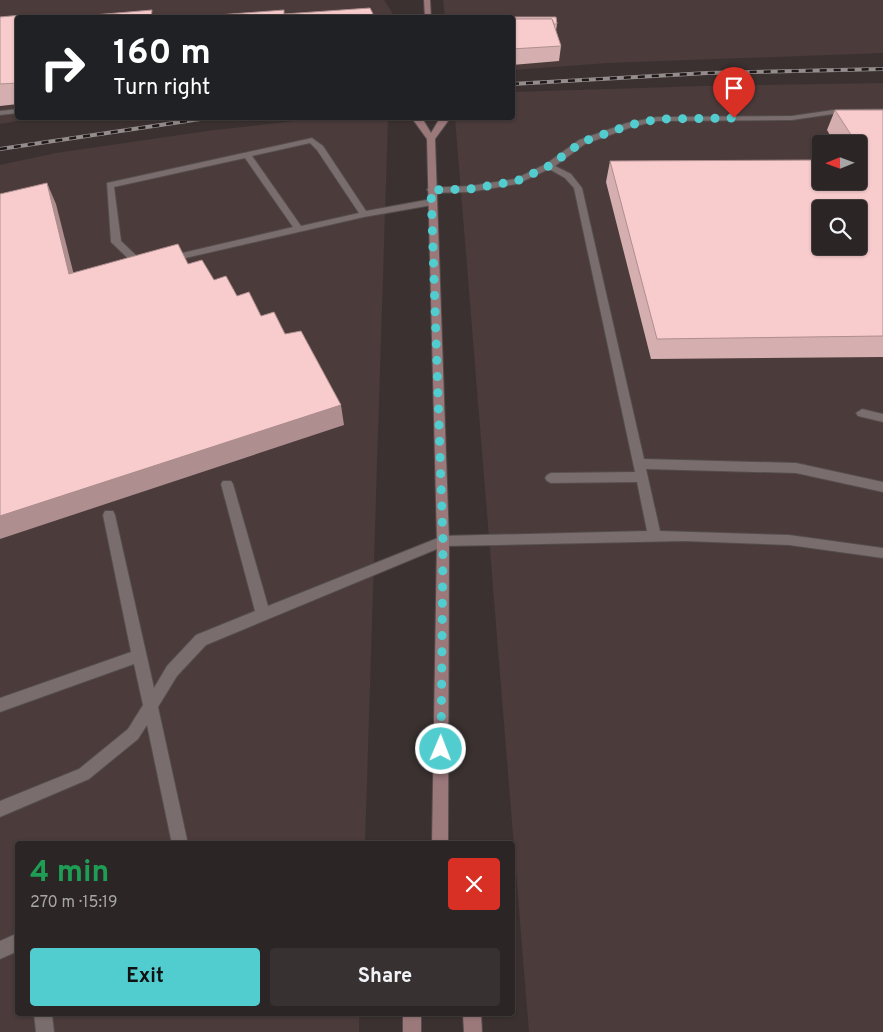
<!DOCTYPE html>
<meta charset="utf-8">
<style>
:root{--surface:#2c2525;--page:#383132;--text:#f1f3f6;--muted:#a6a5a7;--line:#484242;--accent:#52cdcf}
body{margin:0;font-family:Overpass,sans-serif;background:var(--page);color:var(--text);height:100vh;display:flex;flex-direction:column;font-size:19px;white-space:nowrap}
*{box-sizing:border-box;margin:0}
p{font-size:16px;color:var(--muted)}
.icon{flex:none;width:28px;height:28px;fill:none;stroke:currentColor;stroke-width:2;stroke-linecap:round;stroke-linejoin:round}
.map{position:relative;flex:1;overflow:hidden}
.side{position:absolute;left:15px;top:841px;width:500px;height:175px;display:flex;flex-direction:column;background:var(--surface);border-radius:5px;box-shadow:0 1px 4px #0004,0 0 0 1px var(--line)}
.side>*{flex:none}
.guide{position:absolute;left:15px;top:15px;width:500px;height:105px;border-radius:5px;box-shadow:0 1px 4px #0004,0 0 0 1px var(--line);background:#202124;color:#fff;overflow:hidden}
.needle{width:32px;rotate:269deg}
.tools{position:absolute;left:812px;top:135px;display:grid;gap:10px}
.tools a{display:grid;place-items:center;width:55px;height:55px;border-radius:5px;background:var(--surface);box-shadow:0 1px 4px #0004,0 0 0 1px var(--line);font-size:25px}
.pin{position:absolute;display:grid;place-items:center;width:42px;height:42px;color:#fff;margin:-51px -21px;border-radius:50% 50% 50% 0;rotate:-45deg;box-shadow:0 0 5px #0007}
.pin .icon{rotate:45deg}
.me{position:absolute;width:55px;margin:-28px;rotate:1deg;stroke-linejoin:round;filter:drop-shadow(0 0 4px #0008)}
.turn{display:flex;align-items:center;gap:18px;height:105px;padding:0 15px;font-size:22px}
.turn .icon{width:65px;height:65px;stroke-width:2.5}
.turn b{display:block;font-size:35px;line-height:42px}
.round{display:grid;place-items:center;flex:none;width:52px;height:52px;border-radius:5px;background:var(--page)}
.summary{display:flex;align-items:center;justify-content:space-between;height:85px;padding:0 15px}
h1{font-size:30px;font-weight:700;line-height:38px;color:#1e9e55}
.primary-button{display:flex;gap:10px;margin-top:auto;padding:10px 15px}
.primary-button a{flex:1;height:58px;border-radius:5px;background:var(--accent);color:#111;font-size:20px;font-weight:700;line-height:58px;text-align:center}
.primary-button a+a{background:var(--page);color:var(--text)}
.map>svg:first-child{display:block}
</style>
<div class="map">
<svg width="883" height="1032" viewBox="0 0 883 1032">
<rect width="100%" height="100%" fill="#3b3131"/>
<g fill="#4b3b3b" fill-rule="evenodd">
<polygon points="0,0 384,0 395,17 18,18 18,118 35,118 0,124"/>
<polygon points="443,0 883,0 883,53 608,63 513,70 512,18 445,17"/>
<path d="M883,83V1032H529L455,118H512L513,92L702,86ZM821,144H859V181H821ZM821,209H859V246H821Z"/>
<polygon points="321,118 388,118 365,844 18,844 18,1014 359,1014 359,1032 0,1032 0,165 56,153 207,131"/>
</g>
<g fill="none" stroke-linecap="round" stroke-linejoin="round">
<defs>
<g id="service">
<polygon points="18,109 18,113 0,115 0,111"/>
<polygon points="883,109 883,113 833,114 792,120 657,121 632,127 585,144 555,166 571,174 582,188 644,459 796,463 883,482 883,492 796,473 646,469 660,531 789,535 883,548 883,558 789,545 684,541 444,546 206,645 177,676 158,707 188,844 172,844 147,725 138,739 89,779 0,817 0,801 79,769 128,729 143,705 134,664 0,712 0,698 131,652 103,515 105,511 113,511 115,515 154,688 167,666 196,635 255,611 221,484 223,481 231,481 233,484 268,606 443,536 647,531 637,482 551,483 547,481 545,478 547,475 551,473 635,472 574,188 565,178 549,169 517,184 470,192 431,193 427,190 428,188 470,186 515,179 546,164 579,140 627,123 657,117 792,116 833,110"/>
<path d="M312,138L323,146L366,211L432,199L436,202L432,205L364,217L168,262L165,261V257L293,227L245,158L114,187L121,241L143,262L149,265L144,268H138L111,242L107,183ZM310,143L317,150L359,213L301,226L252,156Z"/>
<polygon points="862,409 883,414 883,422 858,416 856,413"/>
<polygon points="18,933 18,951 0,959 0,941"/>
<polygon points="34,1014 52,1014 54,1032 36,1032"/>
</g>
<g id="secondary">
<polygon points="424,0 430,0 431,18 425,18"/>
<polygon points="414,118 422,118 431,133 440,118 448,118 448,121 435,139 449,541 448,844 432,844 437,541 427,139 414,121"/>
<rect x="403" y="1014" width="18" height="18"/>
<polygon points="463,1014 481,1014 482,1032 464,1032"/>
</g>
</defs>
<use href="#service" stroke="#554d4d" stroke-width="2"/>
<use href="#secondary" stroke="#554d4d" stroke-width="2"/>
<use href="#service" fill="#796d6d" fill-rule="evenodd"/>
<use href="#secondary" fill="#9b787a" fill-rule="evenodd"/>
<defs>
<g id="rail">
<polyline points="512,84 707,73 883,69"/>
<polyline points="0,149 207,118"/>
</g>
</defs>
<use href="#rail" stroke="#958d8d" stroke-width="4"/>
<use href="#rail" stroke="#1f1a1a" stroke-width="2.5" stroke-dasharray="7" stroke-linecap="butt"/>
</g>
<g fill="#d5afaf">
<polygon points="0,17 18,18 18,104 0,106"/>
<polygon points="512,18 557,24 556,31 561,46 559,61 512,65"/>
<polygon points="835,110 883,110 883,357 651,359 606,182 610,161 859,181 859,144 835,144 827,130"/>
</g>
<g fill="#ae8e8f">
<polygon points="47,183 56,204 79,295 69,274"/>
<polygon points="341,405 344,425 0,539 0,516"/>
</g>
<g fill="#f8cbcc" stroke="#ae8e8f" fill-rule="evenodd">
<polygon points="370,8 375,18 178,18 284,10 284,14"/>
<polygon points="152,10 151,18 58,18"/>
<polygon points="22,15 22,18 18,18 18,83 0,84 0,17"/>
<polygon points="486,17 556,17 557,24 554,24 552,19 512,19 512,18 486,18"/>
<polygon points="512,19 552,19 561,46 512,49"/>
<path d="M835,110H883V336L657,339L610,161L821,160V181H859V159H866L859,147V144H857ZM821,209H859V246H821Z"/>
<polygon points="47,183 69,274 178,244 188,264 202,260 214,280 226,276 237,296 249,292 261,316 274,312 285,334 301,331 341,405 0,516 0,194"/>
</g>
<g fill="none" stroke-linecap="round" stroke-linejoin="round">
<polyline stroke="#52cdcf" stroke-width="9" stroke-dasharray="0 16.2" points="441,749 443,541 431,190 470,189 517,181 549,166 582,142 630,125 658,119 734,118"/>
</g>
</svg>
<div class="tools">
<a><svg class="needle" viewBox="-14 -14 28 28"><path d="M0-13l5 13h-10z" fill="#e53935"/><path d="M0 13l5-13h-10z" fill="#a6a5a7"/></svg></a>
<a><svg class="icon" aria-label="search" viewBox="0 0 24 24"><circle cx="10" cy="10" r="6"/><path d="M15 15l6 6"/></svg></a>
</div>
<div class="pin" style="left:734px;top:118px;background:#d93025"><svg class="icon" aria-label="arrive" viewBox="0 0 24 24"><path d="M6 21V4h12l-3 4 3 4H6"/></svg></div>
<svg class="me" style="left:441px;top:749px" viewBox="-20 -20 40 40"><circle r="17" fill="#52cdcf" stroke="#fff" stroke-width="3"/><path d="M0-11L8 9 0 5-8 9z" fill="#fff"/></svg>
<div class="guide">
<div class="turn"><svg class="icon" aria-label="right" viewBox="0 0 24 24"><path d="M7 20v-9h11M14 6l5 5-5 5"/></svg><div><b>160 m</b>Turn right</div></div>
</div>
<section class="side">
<div class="summary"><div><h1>4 min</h1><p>270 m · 15:19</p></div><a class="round" style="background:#d93025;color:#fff"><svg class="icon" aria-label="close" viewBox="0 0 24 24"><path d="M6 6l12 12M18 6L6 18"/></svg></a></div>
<div class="primary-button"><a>Exit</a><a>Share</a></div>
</section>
</div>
